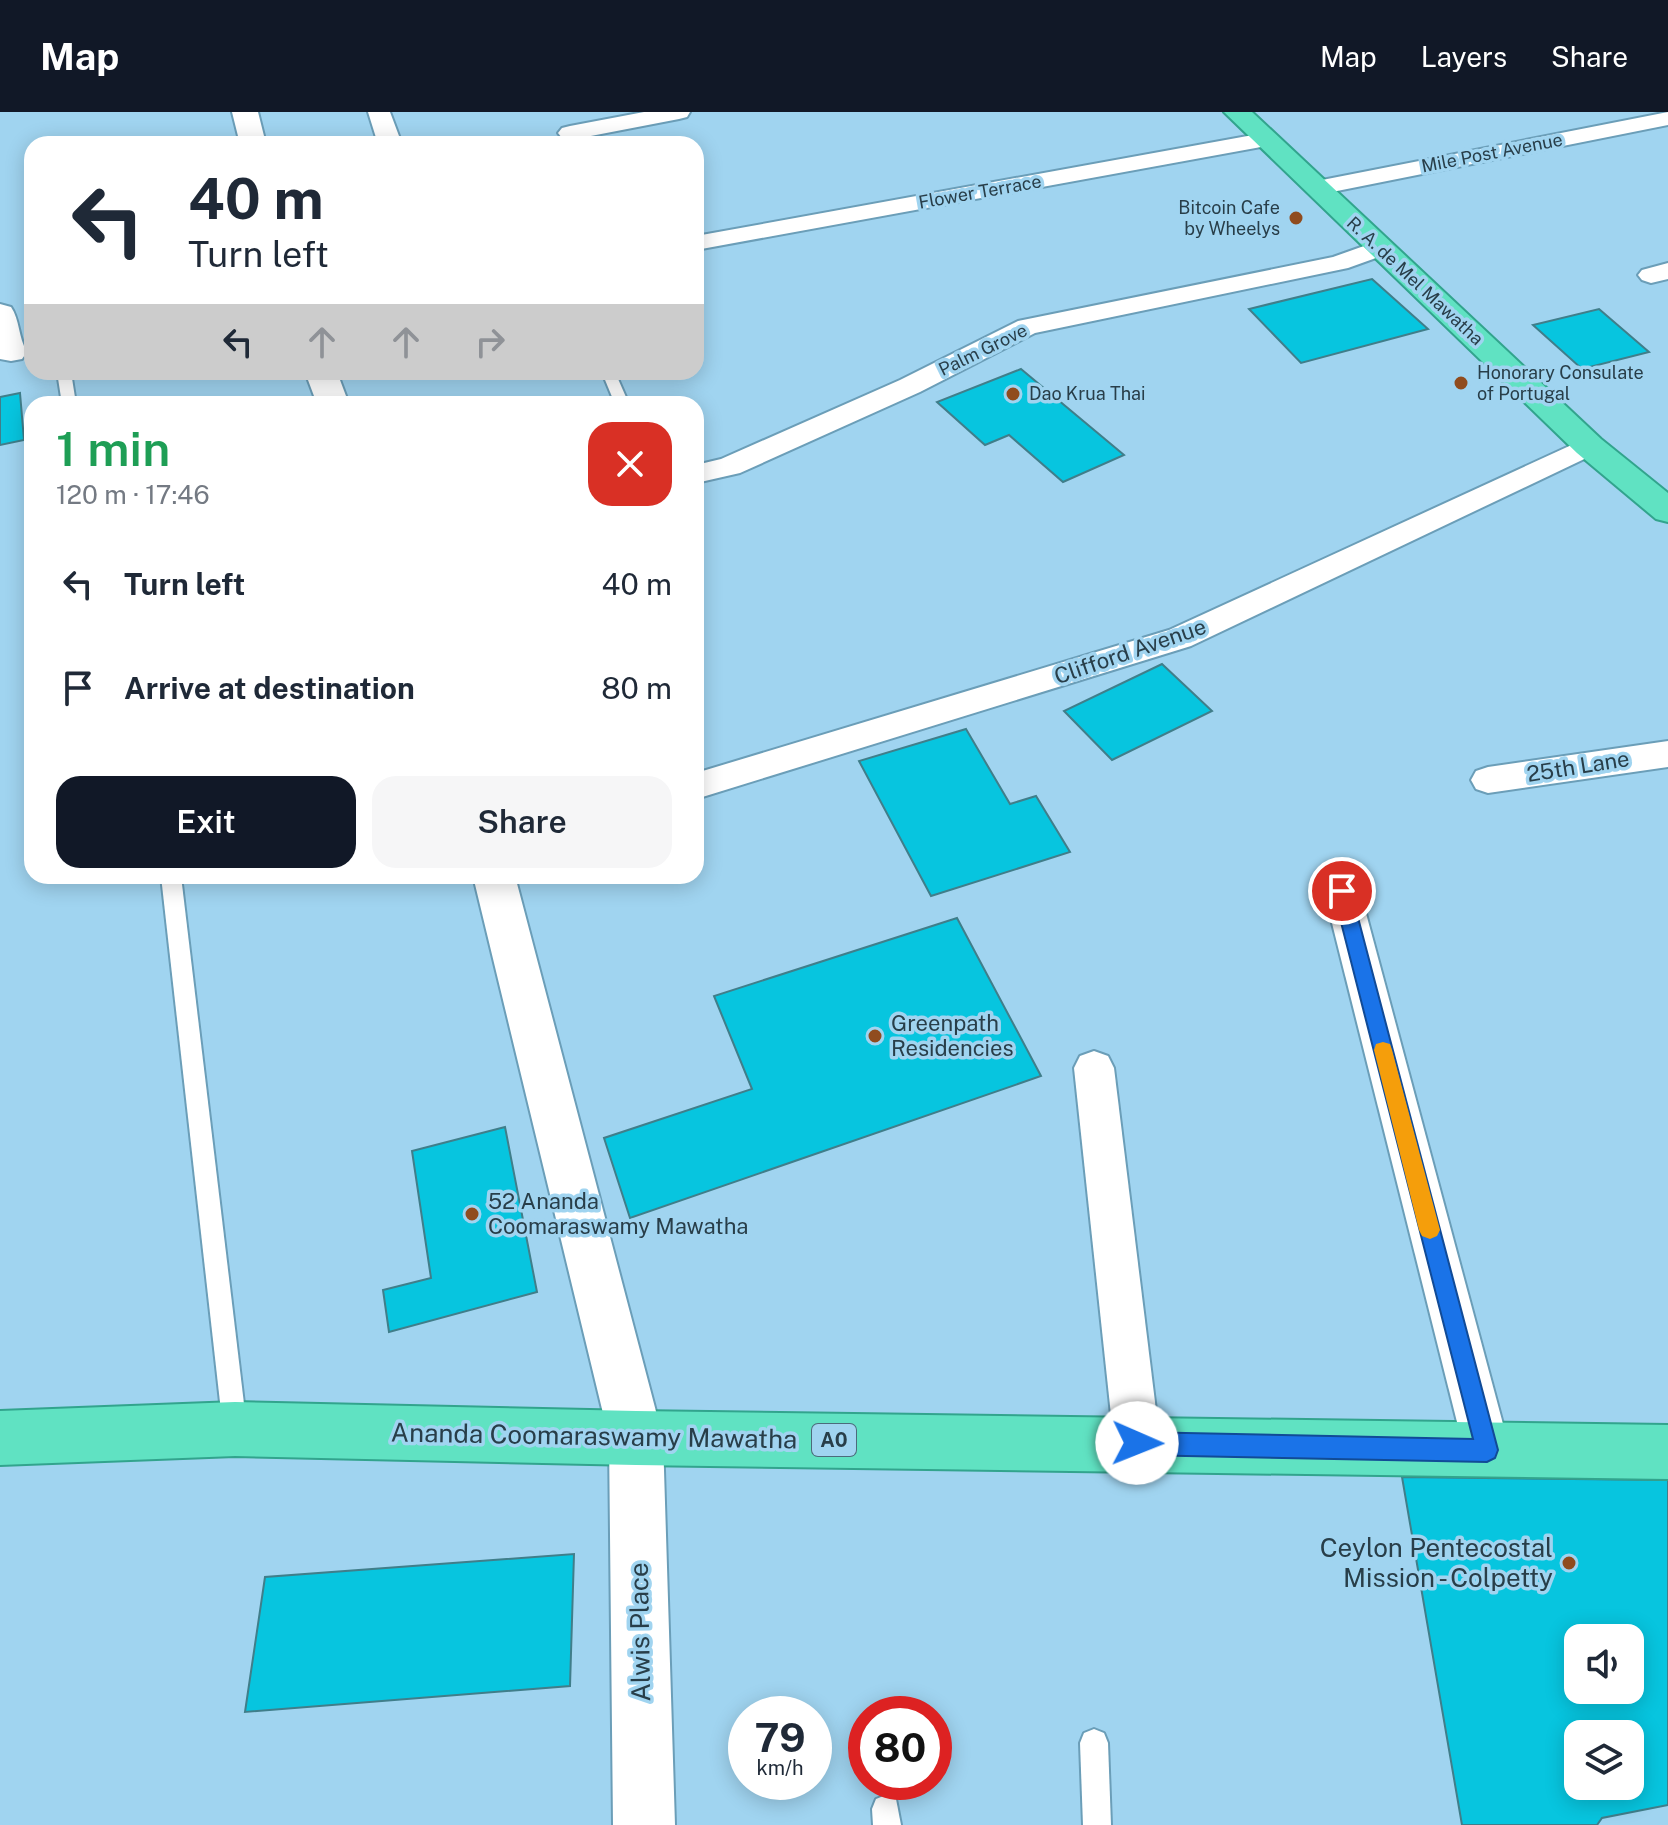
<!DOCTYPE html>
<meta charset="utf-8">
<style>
:root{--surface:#fff;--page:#f6f6f7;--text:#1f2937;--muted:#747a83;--accent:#111827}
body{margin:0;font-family:"Public Sans",sans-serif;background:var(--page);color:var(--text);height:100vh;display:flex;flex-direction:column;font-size:30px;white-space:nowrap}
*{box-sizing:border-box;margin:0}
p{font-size:26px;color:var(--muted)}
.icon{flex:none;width:44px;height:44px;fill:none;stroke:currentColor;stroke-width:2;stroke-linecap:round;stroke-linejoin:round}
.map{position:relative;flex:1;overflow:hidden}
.details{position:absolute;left:24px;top:284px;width:680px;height:488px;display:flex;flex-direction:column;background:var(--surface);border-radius:24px;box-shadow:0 4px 20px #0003}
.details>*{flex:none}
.top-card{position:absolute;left:24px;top:24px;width:680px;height:244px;border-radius:24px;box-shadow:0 4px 20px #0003;background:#fff;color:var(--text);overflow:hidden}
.buttons{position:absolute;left:1564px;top:1512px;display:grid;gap:16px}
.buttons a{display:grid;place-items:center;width:80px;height:80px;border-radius:16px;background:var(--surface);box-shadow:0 4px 20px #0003;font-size:40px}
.speed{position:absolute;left:728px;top:1584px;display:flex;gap:16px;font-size:40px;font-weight:700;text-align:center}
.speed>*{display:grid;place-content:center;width:104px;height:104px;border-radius:50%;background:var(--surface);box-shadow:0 4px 20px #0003;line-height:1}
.speed small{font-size:20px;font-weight:400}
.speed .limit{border:12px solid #d22;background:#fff;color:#111}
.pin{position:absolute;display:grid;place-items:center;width:68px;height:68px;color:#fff;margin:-34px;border:4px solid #fff;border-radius:50%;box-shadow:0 2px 8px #0007}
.me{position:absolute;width:88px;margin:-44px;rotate:91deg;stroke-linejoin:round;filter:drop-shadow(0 0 6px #0008)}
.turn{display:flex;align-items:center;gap:28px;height:168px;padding:0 32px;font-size:36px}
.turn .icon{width:104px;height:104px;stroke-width:2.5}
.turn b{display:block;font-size:56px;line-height:68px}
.lanes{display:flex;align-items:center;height:76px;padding:0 32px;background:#0003;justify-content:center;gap:40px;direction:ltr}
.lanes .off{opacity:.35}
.round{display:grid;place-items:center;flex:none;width:84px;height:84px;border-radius:24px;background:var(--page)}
.summary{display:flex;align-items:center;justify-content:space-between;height:136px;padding:0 32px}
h1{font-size:48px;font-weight:600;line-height:60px;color:#1e9e55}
.button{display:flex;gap:16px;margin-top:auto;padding:16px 32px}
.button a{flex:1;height:92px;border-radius:24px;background:var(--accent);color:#fff;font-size:32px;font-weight:600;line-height:92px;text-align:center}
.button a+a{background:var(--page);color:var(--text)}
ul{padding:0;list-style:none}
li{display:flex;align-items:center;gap:24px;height:104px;padding:0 32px}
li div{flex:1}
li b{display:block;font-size:30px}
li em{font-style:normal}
header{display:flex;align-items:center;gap:48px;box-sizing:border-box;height:112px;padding:0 40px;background:var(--accent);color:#fff}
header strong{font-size:38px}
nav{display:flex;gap:44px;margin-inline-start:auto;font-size:28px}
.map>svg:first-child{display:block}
</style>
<header>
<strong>Map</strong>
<nav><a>Map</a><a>Layers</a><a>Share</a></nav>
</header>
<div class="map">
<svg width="1668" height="1713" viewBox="0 0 1668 1713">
<rect width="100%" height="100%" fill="#a0d4f0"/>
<g fill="#07c5df" stroke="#407e8a" stroke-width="2" fill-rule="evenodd">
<polygon points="1372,167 1428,217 1301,251 1249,197"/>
<polygon points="1599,197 1649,240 1582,257 1533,213"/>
<polygon points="1021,257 1124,343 1063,370 1009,323 985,333 937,290"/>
<polygon points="20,281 24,328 0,333 0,285"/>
<polygon points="1162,552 1212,599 1112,648 1064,599"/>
<polygon points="966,617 1010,692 1036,684 1070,740 931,784 859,649"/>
<polygon points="957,806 1041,964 630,1106 604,1026 752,977 714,884"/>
<polygon points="505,1015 537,1180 389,1220 383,1178 431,1166 412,1039"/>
<path d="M1402,1365L1668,1368V1693L1602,1706L1597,1713H1462ZM1578,1526H1630V1578H1578ZM1578,1622H1630V1674H1578Z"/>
<polygon points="574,1442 570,1574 245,1600 265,1465"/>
</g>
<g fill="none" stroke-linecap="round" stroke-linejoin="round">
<defs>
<g id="service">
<polygon points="57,260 71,260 76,292 62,292"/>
<polygon points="605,260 615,260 629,292 615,292 603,263"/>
<polygon points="161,764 181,764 247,1317 244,1326 235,1329 226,1326 223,1317"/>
<polygon points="1094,1617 1104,1621 1108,1631 1111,1713 1083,1713 1080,1631 1084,1621"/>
<polygon points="886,1683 896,1687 901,1713 873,1713 872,1697 876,1687"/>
</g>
<g id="minor">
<polygon points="368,0 390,0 402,32 378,32"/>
<polygon points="644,0 690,0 687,5 679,7 570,28 562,26 558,21 562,16 570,14"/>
<polygon points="1668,0 1668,13 1317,83 1309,81 1305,76 1309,71 1317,69"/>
<polygon points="1264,21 1272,23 1276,28 1272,33 696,138 696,124"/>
<polygon points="1378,129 1387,132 1391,137 1387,142 1348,156 1035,221 920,280 740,361 696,371 696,353 721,347 900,268 1018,209 1333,145"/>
<polygon points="1668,151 1668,167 1651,171 1642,168 1638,163 1642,158"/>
<polygon points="1589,325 1599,328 1603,334 1599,340 1191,534 696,687 696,661 1169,518"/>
<polygon points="1668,629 1668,655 1488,681 1476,677 1471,668 1476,659 1488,655"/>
<polygon points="1342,764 1355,769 1360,779 1510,1338 1503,1354 1487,1361 1471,1354 1464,1338 1324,779 1329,769"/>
<polygon points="1094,939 1108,944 1114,956 1160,1331 1153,1347 1137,1354 1121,1347 1114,1331 1074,956 1080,944"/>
</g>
<g id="tertiary">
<polygon points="232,0 258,0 266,32 240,32"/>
<path d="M0,192L11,195C20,208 18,225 27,240L22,247L11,249L0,247Z"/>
<polygon points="305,260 337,260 349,292 317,292"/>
<polygon points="473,764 515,764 663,1326 675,1713 613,1713 609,1326"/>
</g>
<g id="trunk">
<polygon points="1224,0 1252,0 1601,327 1668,381 1668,410 1656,407 1577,341"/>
<polygon points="235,1290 636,1299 1668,1313 1668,1367 636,1353 235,1344 0,1353 0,1299"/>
</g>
</defs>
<use href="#service" stroke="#6b9eb8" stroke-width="4"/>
<use href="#minor" stroke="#6b9eb8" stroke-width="4"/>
<use href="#tertiary" stroke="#6b9eb8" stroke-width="4"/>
<use href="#trunk" stroke="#32a48d" stroke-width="4"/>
<use href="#service" fill="#fff" fill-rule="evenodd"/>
<use href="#minor" fill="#fff" fill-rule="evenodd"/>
<use href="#tertiary" fill="#fff" fill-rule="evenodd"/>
<use href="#trunk" fill="#60e2c2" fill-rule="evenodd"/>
</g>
<polygon fill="#1a73e8" stroke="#114b97" stroke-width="2" points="1342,772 1351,779 1498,1338 1495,1346 1487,1350 1137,1343 1129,1339 1126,1331 1129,1324 1137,1320 1473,1327 1333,779"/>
<polygon fill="#f59e0b" points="1383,930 1390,932 1392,938 1440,1118 1437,1124 1430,1127 1422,1124 1419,1118 1374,938 1376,932"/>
<g fill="#904c1e" stroke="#a0d4f0" stroke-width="3">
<circle cx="1296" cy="106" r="8"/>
<circle cx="1461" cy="271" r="8"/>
<circle cx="1013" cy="282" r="8"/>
<circle cx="875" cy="924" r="8"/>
<circle cx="472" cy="1102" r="8"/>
<circle cx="1569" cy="1451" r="8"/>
</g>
<g text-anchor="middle" stroke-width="7" stroke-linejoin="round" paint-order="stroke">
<g font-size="18" fill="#283e49" stroke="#a0d4f0">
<text transform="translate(1492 41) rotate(-11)" y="6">Mile Post Avenue</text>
<text transform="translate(980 80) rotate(-10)" y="6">Flower Terrace</text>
<text transform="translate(1415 169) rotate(43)" y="6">R. A. de Mel Mawatha</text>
<text transform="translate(983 238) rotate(-26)" y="6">Palm Grove</text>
</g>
<g font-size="18" fill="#283e49" stroke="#a0d4f0" text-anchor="start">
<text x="1280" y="102" text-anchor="end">Bitcoin Cafe<tspan x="1280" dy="21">by Wheelys</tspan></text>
<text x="1477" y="267">Honorary Consulate<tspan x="1477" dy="21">of Portugal</tspan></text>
<text x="1029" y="288">Dao Krua Thai</text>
</g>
<rect fill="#a0d4f0" stroke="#4c6b7b" stroke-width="2" x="812" y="1312" width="44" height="32" rx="6"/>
<g font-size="20" font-weight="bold" fill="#283e49">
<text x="834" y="1335">A0</text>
</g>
<g font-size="22" fill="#283e49" stroke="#a0d4f0">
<text transform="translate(1130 539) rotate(-19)" y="8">Clifford Avenue</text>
<text transform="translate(1578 654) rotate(-9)" y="8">25th Lane</text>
</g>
<g font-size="22" fill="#283e49" stroke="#a0d4f0" text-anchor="start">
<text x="891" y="919">Greenpath<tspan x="891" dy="25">Residencies</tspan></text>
<text x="488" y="1097">52 Ananda<tspan x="488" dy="25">Coomaraswamy Mawatha</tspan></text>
</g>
<g font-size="26" fill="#283e49" stroke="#a0d4f0">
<text transform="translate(594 1324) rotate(1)" y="9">Ananda Coomaraswamy Mawatha</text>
<text transform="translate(640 1520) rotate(-91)" y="9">Alwis Place</text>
</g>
<g font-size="26" fill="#283e49" stroke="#a0d4f0" text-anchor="end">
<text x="1553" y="1445">Ceylon Pentecostal<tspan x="1553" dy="30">Mission - Colpetty</tspan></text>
</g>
</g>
</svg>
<div class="buttons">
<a><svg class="icon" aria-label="sound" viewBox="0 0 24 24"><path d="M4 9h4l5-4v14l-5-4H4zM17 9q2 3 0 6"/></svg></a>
<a><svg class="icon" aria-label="layers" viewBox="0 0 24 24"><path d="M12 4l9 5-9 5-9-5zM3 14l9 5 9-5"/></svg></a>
</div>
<div class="speed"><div>79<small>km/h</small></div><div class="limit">80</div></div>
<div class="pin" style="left:1342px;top:779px;background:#d93025"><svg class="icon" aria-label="arrive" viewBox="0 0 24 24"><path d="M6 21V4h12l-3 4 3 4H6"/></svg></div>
<svg class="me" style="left:1137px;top:1331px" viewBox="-20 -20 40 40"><circle r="19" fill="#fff"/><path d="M0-13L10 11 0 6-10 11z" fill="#1a73e8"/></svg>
<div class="top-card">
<div class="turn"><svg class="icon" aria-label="left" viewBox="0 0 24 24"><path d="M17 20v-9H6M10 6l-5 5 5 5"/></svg><div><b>40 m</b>Turn left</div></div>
<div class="lanes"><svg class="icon" aria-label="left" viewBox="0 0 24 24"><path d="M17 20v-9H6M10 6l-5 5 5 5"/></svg><svg class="icon off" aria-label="ahead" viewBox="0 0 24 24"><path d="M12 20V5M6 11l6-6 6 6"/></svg><svg class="icon off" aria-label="ahead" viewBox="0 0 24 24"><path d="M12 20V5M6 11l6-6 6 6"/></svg><svg class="icon off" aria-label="right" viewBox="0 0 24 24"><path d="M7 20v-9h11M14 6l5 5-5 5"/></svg></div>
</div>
<section class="details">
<div class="summary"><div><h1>1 min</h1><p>120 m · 17:46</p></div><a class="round" style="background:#d93025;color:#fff"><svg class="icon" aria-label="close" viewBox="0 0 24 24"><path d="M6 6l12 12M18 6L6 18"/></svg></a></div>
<ul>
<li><svg class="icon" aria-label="left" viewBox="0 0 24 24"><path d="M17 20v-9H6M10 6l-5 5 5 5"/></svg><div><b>Turn left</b></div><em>40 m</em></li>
<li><svg class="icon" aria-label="arrive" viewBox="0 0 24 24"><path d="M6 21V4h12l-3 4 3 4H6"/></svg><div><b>Arrive at destination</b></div><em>80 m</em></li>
</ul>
<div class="button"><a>Exit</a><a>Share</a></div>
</section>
</div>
